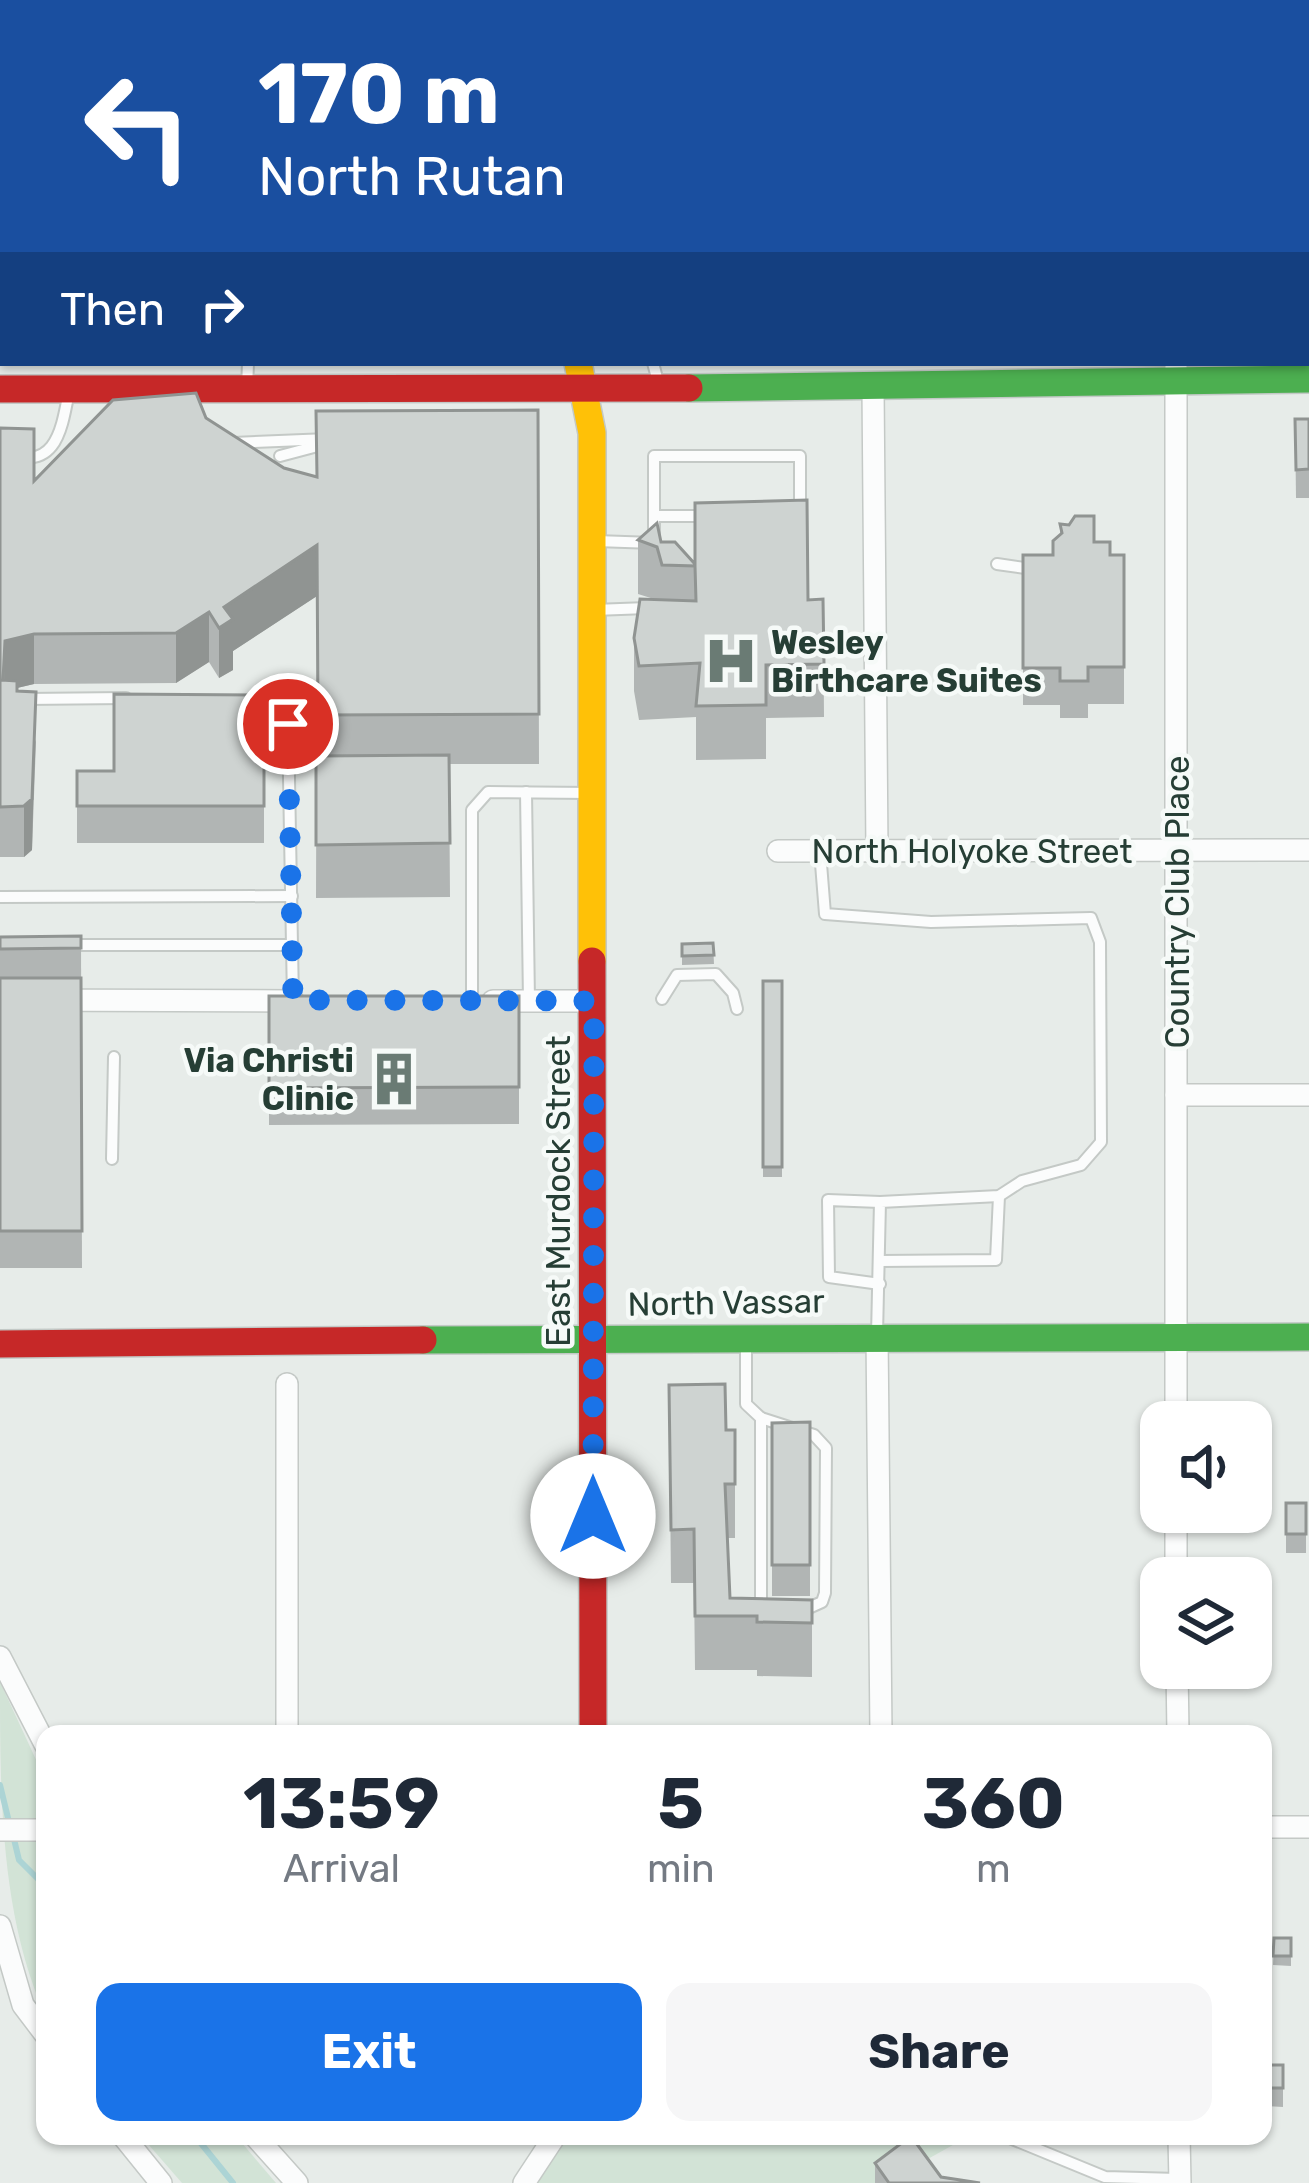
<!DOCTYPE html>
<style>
:root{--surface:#fff;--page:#f6f6f7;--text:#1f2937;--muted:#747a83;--accent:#1a73e8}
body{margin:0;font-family:Rubik,sans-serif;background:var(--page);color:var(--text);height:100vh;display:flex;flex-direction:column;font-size:45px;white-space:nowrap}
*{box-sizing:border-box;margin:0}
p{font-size:39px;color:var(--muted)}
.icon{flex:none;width:66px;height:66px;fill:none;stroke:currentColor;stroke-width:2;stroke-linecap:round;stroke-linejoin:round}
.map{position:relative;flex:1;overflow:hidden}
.details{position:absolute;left:36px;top:1725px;width:1236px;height:420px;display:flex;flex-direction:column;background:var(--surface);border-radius:24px;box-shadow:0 3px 9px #0004}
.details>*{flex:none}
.hud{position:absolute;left:0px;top:0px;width:1311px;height:366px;box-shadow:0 3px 9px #0004;background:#1a4fa0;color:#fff;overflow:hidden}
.tools{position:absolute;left:1140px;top:1401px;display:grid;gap:24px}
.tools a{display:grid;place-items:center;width:132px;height:132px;border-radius:24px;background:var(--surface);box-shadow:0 3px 9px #0004;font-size:60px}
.pin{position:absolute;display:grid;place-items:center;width:102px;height:102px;color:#fff;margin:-51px;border:6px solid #fff;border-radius:50%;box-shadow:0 3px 12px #0007}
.me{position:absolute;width:132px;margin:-66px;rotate:0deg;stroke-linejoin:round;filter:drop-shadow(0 0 9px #0008)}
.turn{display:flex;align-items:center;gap:42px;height:252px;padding:0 60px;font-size:54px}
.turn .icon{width:156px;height:156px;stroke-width:2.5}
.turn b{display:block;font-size:84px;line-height:102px}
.then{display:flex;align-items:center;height:114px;padding:0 60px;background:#0003;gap:24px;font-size:45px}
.eta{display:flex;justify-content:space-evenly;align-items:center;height:204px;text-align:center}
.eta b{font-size:72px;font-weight:700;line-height:84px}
.primary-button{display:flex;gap:24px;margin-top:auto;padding:24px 60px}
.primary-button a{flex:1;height:138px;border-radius:24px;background:var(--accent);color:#fff;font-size:48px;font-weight:700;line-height:138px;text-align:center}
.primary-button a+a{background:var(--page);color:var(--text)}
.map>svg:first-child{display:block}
</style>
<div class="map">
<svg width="1309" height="2183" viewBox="0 0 1309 2183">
<rect width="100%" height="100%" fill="#e7ece9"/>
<g fill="#d2e3d6">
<path d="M0,1682L45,1779V2015C0,1915 0,1792 0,1682Z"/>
<polygon points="141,2136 236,2136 276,2183 182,2183"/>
<polygon points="566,2136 969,2136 885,2183 537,2183"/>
</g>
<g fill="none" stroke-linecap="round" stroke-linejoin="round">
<g stroke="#acd4d5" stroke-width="6">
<polyline points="0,1785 9,1822"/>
<polyline points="13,1835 19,1860 45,1886"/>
<polyline points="195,2136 233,2183"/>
</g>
<defs>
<g id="lane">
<polyline points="1308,71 1309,71"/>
<polyline points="0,303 3,302"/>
<polyline points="1308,315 1309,315"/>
<polyline points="0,322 3,322"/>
<polyline points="653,363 660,389"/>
<polyline points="247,389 248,363"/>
<polyline points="233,443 328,439"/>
<path d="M0,452C55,473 61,434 69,391"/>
<polyline points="280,456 329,443"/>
<polyline points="654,516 707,516"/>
<polyline points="596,541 654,543 654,456 800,456 800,513"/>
<polyline points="997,564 1032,569"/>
<polyline points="594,610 647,608"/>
<polyline points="253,697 274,701 288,723 293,1001"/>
<polyline points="25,699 126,698"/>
<polyline points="526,792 529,1001"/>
<polyline points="820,851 825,914 931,922 1091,918 1100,942 1101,1142 1081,1165 1022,1181 999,1196 880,1202 877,1335"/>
<polyline points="0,897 292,896"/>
<polyline points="69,945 293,945"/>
<polyline points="662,999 677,975 716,974 733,993 737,1009"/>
<polyline points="472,1001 472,810 488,792 590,793"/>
<polyline points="112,1159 114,1057"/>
<polyline points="880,1261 996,1260 999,1196"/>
<polyline points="880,1284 829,1277 828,1200 880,1202"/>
<polyline points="746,1341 746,1404 761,1418 761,1604 767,1606"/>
<polyline points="761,1418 814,1435 826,1448 825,1593 822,1602 802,1611"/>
<polyline points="1005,2136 1105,2177 1178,2179"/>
</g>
<g id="street">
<polyline points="573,0 573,3"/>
<polyline points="1171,3 1171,0"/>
<polyline points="0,47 3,47"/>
<polyline points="873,387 877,850"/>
<polyline points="778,851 1309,850"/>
<polyline points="0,1000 293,1001"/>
<polyline points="493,1001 594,1001"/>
<polyline points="1176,1095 1309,1095"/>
<polyline points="877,1335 881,1734"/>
<polyline points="287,1384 287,1734"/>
<polyline points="1176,1422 1176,363"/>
<polyline points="1176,1512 1176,1578"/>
<polyline points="0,1657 45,1744"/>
<polyline points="1177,1668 1178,1734"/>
<polyline points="1263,1827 1309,1827"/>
<polyline points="0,1830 45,1830"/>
<polyline points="0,1926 23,2005 45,2034"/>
<polyline points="123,2136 161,2183"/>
<polyline points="255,2136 297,2183"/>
<polyline points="1179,2136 1180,2183"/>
<polyline points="524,2183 555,2136"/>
</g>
<g id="fast">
<polyline points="689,388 1309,379"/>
<polyline points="423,1340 1309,1337"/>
</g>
<polyline id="slow" points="578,363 592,433 592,961"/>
<g id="jam">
<polyline points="0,389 689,388"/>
<polyline points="592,961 593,1734"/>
<polyline points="0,1344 423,1340"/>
</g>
</defs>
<use href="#lane" stroke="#c4c9c6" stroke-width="14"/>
<use href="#street" stroke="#c4c9c6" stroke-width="24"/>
<use href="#fast" stroke="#c3c9c6" stroke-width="30"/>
<use href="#slow" stroke="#c3c9c6" stroke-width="30"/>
<use href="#jam" stroke="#c3c9c6" stroke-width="30"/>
<use href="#lane" stroke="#fbfcfc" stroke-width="10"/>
<use href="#street" stroke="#fbfcfc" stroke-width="21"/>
<use href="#fast" stroke="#4caf50" stroke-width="27"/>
<use href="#slow" stroke="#ffc107" stroke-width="27"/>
<use href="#jam" stroke="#c62828" stroke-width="27"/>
</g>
<g fill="#b1b5b4">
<polygon points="538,410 539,764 449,764 450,897 316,898 317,596 233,651 233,670 219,678 209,662 176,683 34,684 17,688 36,742 32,850 24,857 0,857 0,869 0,428 34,480 206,418 284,468 317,477"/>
<polygon points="1295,419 1309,419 1309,498 1296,498"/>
<polygon points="1060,524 1094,542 1110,555 1124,555 1124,704 1088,704 1088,718 1060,718 1060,705 1023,705 1023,555 1053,555 1060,535"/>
<polygon points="638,540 661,542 695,564 808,600 823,599 824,717 766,718 766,759 696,760 696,717 639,720 634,691 634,638 654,599 638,594"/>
<polygon points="264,695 264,843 77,843 77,806 114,771"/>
<polygon points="81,936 82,1268 0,1268 0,937"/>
<polygon points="713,943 714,964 682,965 682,944"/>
<rect x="763" y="981" width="19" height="196"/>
<polygon points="269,996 519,996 519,1124 269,1125"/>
<polygon points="669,1385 726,1430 735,1430 735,1538 728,1538 730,1598 812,1600 812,1677 757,1676 757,1670 695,1670 694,1583 671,1583"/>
<polygon points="810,1422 810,1596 772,1596 772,1423"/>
<rect x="1286" y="1503" width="20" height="50"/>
<polygon points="1274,1938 1291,1938 1291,1966 1273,1965"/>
<polygon points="1263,2065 1283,2065 1283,2107 1263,2106"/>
<polygon points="875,2163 941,2177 980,2183 875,2183"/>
</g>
<g fill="#909492">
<polygon points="317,545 317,596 233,651 233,670 219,678 219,628 224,607"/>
<polygon points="209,612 209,662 176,683 176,633"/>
<polygon points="34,634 34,684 17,688 3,730 5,641"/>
<polygon points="36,692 32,850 24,857 24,806"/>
</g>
<g fill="#ced3d1" stroke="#909492" stroke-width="3">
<rect x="1198" y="0" width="86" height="3"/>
<rect x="1308" y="164" width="1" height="93"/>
<polygon points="196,393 206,418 284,468 317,477 316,411 538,410 539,714 318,715 317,545 224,607 233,619 219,628 209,612 176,633 34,634 5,641 3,680 17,681 17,691 36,692 32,799 24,806 0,807 0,428 34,429 34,481 113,400"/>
<polygon points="1295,419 1309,419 1309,469 1296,470"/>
<polygon points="807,500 808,600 823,599 824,664 766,665 766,705 696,706 700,663 639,666 634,638 640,599 696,601 695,566 662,565 657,547 638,540 657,523 661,542 675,542 695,564 695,503"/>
<polygon points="1075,516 1094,516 1094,542 1110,542 1110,555 1124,555 1124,667 1088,667 1088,681 1060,681 1060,668 1023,668 1023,555 1053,555 1053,541 1062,533 1060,524 1069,525"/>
<polygon points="114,694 264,695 264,806 77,806 77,771 114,771"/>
<polygon points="449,755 450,843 316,845 316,756"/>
<polygon points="81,936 81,948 0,949 0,937"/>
<polygon points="713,943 714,955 682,956 682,944"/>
<polygon points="0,978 81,978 82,1231 0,1231"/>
<rect x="763" y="981" width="19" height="186"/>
<polygon points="269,996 519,996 519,1087 269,1088"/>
<polygon points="725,1384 726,1430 735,1430 735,1484 725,1484 730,1598 812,1600 812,1623 757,1622 757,1616 695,1616 694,1529 671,1530 669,1385"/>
<polygon points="810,1422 810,1565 772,1565 772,1423"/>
<rect x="1286" y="1503" width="20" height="31"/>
<polygon points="1274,1938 1291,1938 1291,1956 1273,1956"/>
<rect x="1263" y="2065" width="20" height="23"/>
<polygon points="911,2136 941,2177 980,2183 889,2183 875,2163"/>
</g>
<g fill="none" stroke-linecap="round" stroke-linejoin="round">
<polyline stroke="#1a73e8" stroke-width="21" stroke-dasharray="0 37.8" points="288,724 293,1000 594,1001 593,1516"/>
</g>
<defs>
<symbol id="hospital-bare" viewBox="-9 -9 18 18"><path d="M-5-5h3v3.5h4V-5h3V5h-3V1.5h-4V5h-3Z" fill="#6a7b74" stroke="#f6faf8" stroke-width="2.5" paint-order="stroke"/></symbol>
<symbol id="building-bare" viewBox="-9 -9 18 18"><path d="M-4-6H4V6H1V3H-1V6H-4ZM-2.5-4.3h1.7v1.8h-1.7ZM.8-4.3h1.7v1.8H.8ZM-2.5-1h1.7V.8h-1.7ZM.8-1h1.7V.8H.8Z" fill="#6a7b74" stroke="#f6faf8" stroke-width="2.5" paint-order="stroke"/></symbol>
</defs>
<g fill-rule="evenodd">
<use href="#hospital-bare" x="693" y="623" width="76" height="76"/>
<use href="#building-bare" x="356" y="1041" width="76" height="76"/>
</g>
<g text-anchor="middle" stroke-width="9" stroke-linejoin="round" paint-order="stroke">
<g font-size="33" font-weight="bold" fill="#263e35" stroke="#f6faf8" text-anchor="start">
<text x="771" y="654">Wesley<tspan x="771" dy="38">Birthcare Suites</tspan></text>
<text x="354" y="1072" text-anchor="end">Via Christi<tspan x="354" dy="38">Clinic</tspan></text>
</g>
<g font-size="33" fill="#263e35" stroke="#f6faf8">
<text x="972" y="863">North Holyoke Street</text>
<text transform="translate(1177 902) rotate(-90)" y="12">Country Club Place</text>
<text transform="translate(558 1191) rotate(-90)" y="12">East Murdock Street</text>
<text transform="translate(726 1302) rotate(-1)" y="12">North Vassar</text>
</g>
</g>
</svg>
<div class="tools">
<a><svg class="icon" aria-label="sound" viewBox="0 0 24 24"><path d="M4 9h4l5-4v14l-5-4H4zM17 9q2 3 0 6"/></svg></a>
<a><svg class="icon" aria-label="layers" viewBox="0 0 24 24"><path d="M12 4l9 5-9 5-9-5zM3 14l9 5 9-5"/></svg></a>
</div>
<div class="pin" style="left:288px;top:724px;background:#d93025"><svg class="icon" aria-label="arrive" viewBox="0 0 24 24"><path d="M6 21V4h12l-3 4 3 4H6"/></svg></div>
<svg class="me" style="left:593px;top:1516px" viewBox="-20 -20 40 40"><circle r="19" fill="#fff"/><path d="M0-13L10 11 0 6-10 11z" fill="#1a73e8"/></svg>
<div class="hud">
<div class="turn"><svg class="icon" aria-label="left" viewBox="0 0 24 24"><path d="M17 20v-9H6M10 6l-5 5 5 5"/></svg><div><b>170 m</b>North Rutan</div></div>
<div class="then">Then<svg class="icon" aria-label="right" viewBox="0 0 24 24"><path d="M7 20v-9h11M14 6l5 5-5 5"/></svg></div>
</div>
<section class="details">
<div class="eta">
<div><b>13:59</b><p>Arrival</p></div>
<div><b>5</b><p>min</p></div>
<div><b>360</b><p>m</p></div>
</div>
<div class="primary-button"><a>Exit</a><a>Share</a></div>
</section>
</div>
